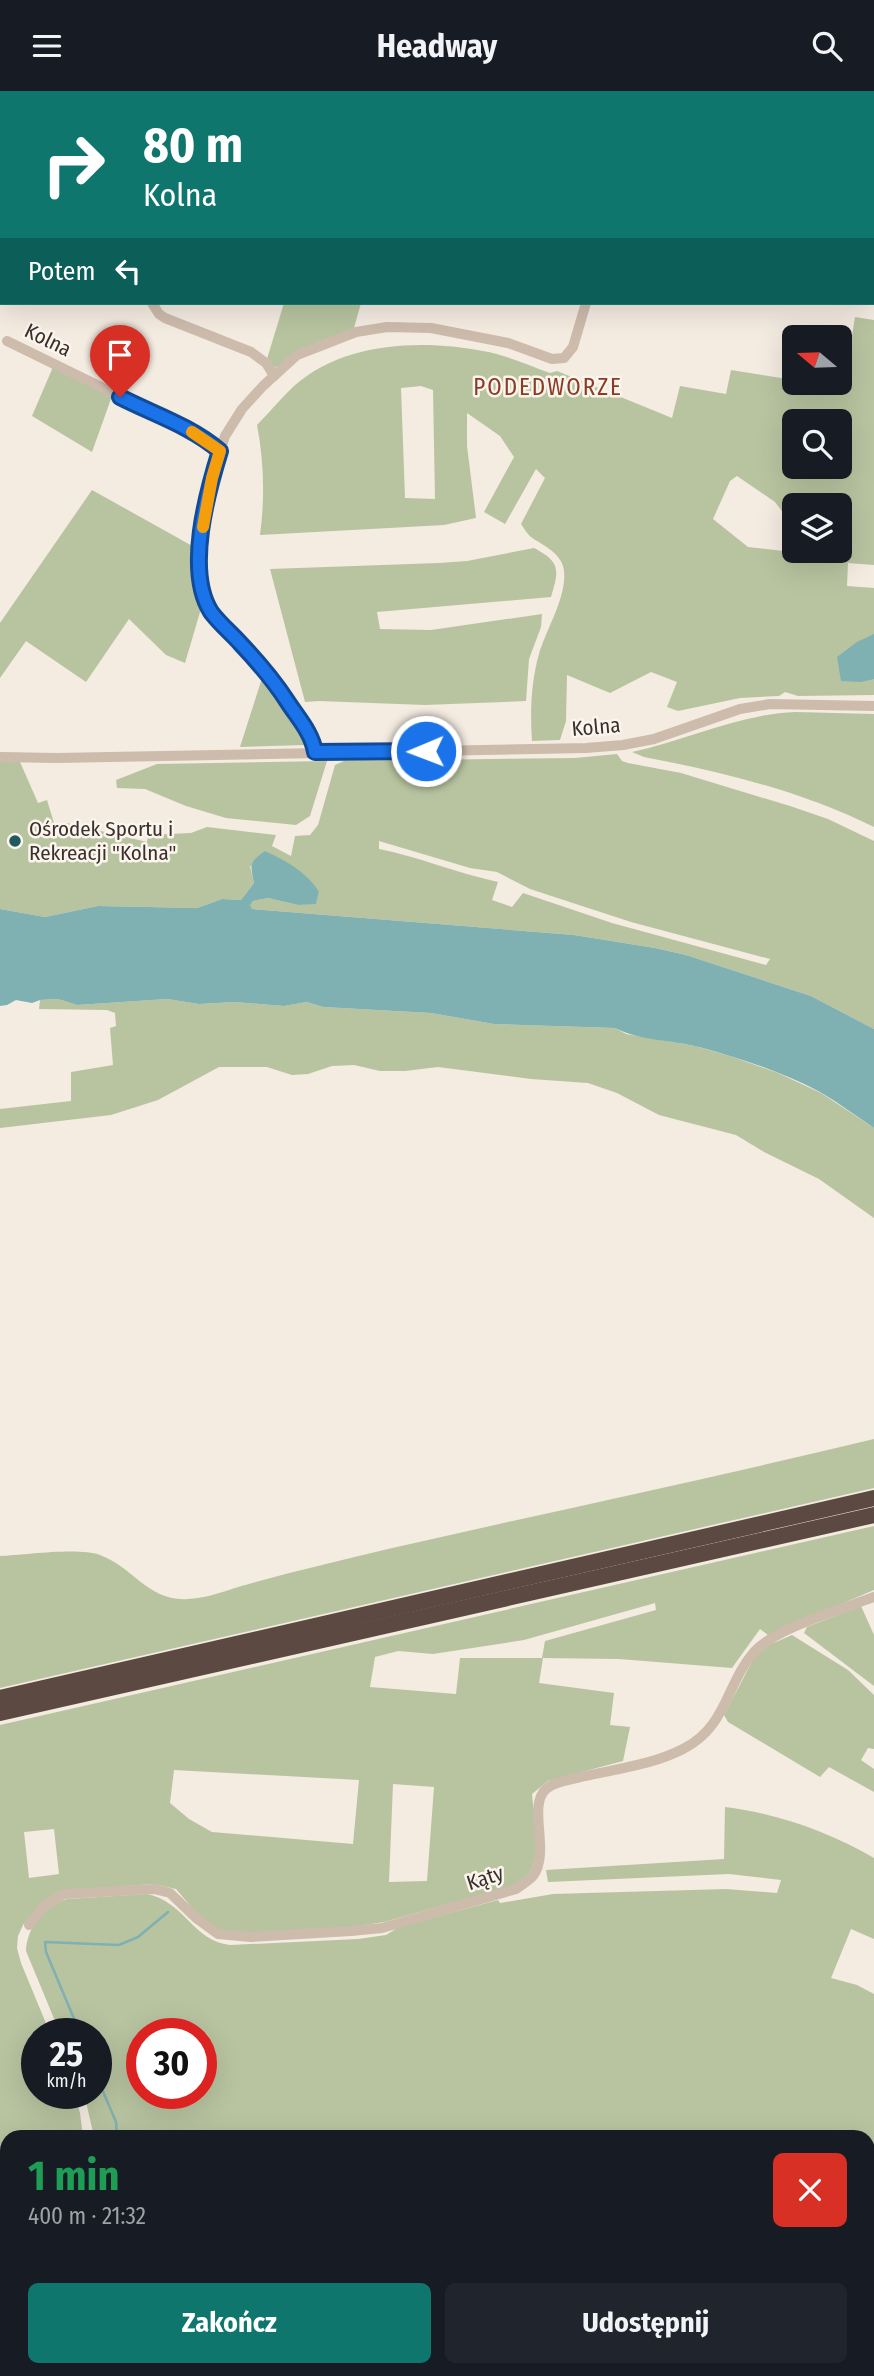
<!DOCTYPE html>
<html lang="pl">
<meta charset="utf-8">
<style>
:root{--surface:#171b24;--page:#20242c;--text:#f1f3f6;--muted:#9ea1a6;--accent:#0f766e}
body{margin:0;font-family:"Fira Sans Condensed",sans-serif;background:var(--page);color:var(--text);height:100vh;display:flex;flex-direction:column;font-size:26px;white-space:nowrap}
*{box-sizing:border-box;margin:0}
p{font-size:23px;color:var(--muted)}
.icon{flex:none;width:38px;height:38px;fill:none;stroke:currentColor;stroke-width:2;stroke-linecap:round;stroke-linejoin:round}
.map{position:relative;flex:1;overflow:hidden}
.side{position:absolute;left:0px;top:2039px;width:875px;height:247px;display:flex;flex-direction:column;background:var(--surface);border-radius:21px 21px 0 0;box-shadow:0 7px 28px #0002}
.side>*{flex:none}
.banner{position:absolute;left:0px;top:0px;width:875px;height:214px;box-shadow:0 7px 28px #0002;background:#0f766e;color:#fff;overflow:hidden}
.needle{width:46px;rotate:289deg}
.controls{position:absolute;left:782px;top:234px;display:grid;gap:14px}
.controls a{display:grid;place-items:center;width:70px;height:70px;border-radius:10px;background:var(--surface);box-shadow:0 7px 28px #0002;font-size:35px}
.speed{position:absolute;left:21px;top:1927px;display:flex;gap:14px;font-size:35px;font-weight:700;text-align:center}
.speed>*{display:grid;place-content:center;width:91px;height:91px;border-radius:50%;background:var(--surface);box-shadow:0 7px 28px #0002;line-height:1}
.speed small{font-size:18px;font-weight:400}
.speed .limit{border:10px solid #d22;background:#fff;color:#111}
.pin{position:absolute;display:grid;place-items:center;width:60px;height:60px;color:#fff;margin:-72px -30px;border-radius:50% 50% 50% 0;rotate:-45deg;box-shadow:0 0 7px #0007}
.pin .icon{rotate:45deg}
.me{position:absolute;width:77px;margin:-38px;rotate:269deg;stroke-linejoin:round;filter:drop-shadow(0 0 5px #0008)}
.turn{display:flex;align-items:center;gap:24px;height:147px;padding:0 28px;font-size:32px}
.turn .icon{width:91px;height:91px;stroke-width:2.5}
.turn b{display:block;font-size:49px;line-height:60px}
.then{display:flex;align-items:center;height:66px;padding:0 28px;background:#0003;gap:14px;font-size:26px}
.round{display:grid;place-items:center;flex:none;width:74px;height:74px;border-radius:10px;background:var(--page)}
.head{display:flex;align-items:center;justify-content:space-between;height:119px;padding:0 28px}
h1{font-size:42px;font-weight:700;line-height:52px;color:#1e9e55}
.action{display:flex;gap:14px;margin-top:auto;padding:14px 28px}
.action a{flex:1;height:80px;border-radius:10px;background:var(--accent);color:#fff;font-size:28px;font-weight:700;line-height:80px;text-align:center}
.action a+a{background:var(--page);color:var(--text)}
header{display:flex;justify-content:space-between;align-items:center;height:91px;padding:0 28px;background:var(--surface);font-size:32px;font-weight:700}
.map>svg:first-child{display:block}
</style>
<header><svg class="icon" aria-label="menu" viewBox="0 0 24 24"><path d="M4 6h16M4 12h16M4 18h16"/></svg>Headway<svg class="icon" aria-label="search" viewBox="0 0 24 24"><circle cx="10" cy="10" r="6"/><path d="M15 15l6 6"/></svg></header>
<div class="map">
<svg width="874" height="2285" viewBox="0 0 874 2285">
<rect width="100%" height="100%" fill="#f4ebe1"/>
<g fill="#b8c4a0" fill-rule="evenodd">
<polygon points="284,212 361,212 354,237 274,277 267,268"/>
<path d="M855,226L874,229V474L848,472L847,495L874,497V604L798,605L785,601L779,605L740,607L678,620L667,616L677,591L651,581L610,602L567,584L566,630L560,649L532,650C530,621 531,591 539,563C546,538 570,501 563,475C558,460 542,454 531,446C527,443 524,437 521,433L545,387L536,378L505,433L484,421L514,366L500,345L467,322V355L476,427L444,434L260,444C265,408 264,370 257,334C269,322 281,307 294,295C343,251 421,248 483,260C506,264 528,274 550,282L557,280L672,327L680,295L726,303L731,279L794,289V292H818L844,296ZM421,295L433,299L435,408L405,407L401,297ZM794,331H840V376H794ZM737,385L775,411L794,436V415H840V460H794V437L783,460L748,456L713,428L730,390Z"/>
<polygon points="53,276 112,305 92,361 32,325"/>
<polygon points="92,399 196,457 194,489 203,511 185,572 166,564 129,528 86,591 26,550 0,587 0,532"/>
<path d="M534,457C561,471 559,479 551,506L377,521L380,538L431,539L542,523L541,536L529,568L526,610L425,614L319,610L305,611L270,478L439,472L467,470Z"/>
<polygon points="263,584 285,613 307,647 306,654 240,656"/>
<path d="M796,621L874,623V736C801,700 723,681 644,666L632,661C688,649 738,623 796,621Z"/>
<path d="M617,663L622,670L628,672L681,682L790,715L828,728L874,750V938L811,905L686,864L655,857L574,844L252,818L249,814L253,810L268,807L298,814L316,812L319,801L250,775L254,792L241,809L222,808L197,817L98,815L45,826L0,818V670L20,671L38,712L47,709L54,732H67L147,751L148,744L191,742L207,736L276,744L272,755L291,765L295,745L310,744L318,734L335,674L344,670L575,667ZM379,750L470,777L497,781L530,798L631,831L770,868L766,874L612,832L523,802L512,816L492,809L498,791C457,782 419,766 379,758Z"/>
<polygon points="327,670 310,725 296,734 226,727 186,715 145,698 117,697 116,689 157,673"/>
<polygon points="58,908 77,914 167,908 199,913 235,911 284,915 307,911 323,916 431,922 494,933 615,937 626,943 695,955 730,965 778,982 821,1002 874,1037 874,1127 819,1088 764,1061 736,1044 659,1024 617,1002 588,992 531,988 438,976 405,980 380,980 354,974 332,975 308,983 292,984 267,976 219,976 158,1009 111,1024 0,1037 0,1018 71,1010 71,981 113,974 110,937 116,935 115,922 107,919 39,918 40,909"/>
<path d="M874,1348V1397L0,1597V1465C25,1464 78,1456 100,1464C133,1476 149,1511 188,1508C210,1507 229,1498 249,1493C295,1480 342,1469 388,1458C550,1421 713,1387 874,1348Z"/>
<path d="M874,1435V1499L768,1544L760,1538L732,1577L619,1568L543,1567L539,1592L614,1602L610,1634L630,1636L623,1670L548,1690L532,1703C534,1727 542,1760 530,1781C526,1787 518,1791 512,1795L384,1831L345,1837L236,1842L219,1841L199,1825L176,1798L153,1793L60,1800L41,1813L23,1834L18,1845L17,1857L21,1872L50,1942H37V2002H74L80,2022L83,2046H7V2278L112,2279V2285H0V1634ZM655,1512L656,1519L545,1550L542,1567H460L456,1603L370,1596L375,1566L398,1560L433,1563L524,1549ZM174,1679L359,1689L353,1753L212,1741L189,1728L170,1712ZM393,1693L434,1696L427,1790L389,1791ZM54,1738L59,1783L29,1787L24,1741Z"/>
<polygon points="861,1515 874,1544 874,1595 804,1542 807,1536"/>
<polygon points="792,1544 848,1579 874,1604 874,1658 868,1657 861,1669 874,1678 874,1701 829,1676 820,1686 728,1631 724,1624 755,1565 771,1553"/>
<path d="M725,1716C776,1722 830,1741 874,1767V1848L851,1838L831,1887L857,1894L874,1903V2285H122L121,2279L868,2278V2046H94L84,2002H96V1942H60L26,1860C27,1836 44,1815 67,1808L147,1803C185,1811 193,1850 230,1854L358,1848L386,1844L399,1836L498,1809L500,1812L553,1803L726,1798L777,1802L781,1789L729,1783L548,1791L546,1779L724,1768ZM142,1942H201V2002H142Z"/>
</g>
<g fill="#7fb0b2">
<polygon points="874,543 874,588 861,591 841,590 837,566 857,551"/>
<path d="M265,760C286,770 307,781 319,801L316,813L298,814L268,807L253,810L250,814L252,818L574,844L655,857L686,864L811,905L874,938V1037C856,1025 839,1012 820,1001C782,981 740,967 699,956C671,949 641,950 615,937L494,933L431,922L323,916L307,911L284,915L235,911L199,913L167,908L77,914L58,908L40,909L32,912L16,909L7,914L0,915V818L45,826L98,815L197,817L222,808L241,809L254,792C250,772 249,772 265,760Z"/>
</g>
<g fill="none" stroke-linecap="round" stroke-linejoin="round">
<g stroke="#7fb0b2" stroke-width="2.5">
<polyline points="80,1942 46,1861 45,1851 119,1854 138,1846 168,1821"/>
<polyline points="96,1984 116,2031 117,2046"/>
<polyline points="141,2278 141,2285"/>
</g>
<g stroke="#cdbbac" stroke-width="10">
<polyline points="209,2 209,0"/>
<polyline points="152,212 159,223 165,227 251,261 266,272 274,285"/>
<polyline points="7,250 181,335 210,351 220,360"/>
<polyline points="315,661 311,645 281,601 248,561 211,520 202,500 198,472 212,387 225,345 242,318 263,295 297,264 356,241 387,236 431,237 508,252 552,268 564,267 573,256 586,212"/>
<polyline points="0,666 57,667 586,657 623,654 654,648 740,618 770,613 874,615"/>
<path d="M29,1834L43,1816L64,1803L154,1798L170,1802L196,1827L218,1843L251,1846L351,1840L382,1837L516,1798C521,1794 529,1790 533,1785C551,1761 527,1715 546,1698C555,1690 570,1689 581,1686C615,1678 652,1674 683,1658C727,1636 726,1593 754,1561C775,1537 843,1518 874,1506"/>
</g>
<g stroke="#5c4a42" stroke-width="16">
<polyline points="0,1607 874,1407"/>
<polyline points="0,1622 874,1424"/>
</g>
</g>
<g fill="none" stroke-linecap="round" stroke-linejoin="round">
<defs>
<path id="route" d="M120,306C153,323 191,335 220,360C207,402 185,480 211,521C219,532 231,542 240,552C257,570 274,590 287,610C298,627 312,642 315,661L426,660"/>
</defs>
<use href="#route" stroke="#114b97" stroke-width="18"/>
<use href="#route" stroke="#1a73e8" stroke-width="12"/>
<polyline stroke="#f59e0b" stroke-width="12" points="192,341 220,360 212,387 203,436"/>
</g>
<circle fill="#1f5a5e" stroke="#fbf5ee" stroke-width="2.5" cx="15" cy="750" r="7"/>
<g text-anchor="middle" stroke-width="5" stroke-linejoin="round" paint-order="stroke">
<g font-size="21" fill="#3b302b" stroke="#fbf5ee">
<text transform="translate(48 249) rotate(26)" y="7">Kolna</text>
<text transform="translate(596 636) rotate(-5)" y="7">Kolna</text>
<text transform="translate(485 1787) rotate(-18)" y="7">Kąty</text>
</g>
<g font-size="21" fill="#3b302b" stroke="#fbf5ee" text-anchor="start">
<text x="29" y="745">Ośrodek Sportu i<tspan x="29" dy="24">Rekreacji "Kolna"</tspan></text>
</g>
<g font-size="23" letter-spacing="2" fill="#8c3b22" stroke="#fbf5ee">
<text x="548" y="304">PODEDWORZE</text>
</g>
</g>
</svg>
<div class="controls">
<a><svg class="needle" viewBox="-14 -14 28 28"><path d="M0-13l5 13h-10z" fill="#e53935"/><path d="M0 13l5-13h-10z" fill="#9ea1a6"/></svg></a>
<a><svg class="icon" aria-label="search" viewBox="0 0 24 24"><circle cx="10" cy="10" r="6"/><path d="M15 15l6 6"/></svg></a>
<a><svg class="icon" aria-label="layers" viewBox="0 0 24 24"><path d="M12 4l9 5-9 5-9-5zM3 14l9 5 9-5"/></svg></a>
</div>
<div class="speed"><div>25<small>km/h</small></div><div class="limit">30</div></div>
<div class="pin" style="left:120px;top:306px;background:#d93025"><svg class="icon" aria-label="arrive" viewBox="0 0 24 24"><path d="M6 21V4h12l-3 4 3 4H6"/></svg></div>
<svg class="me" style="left:426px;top:660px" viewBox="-20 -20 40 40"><circle r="17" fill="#1a73e8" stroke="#fff" stroke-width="3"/><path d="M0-11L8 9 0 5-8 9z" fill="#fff"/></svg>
<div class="banner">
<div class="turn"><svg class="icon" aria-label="right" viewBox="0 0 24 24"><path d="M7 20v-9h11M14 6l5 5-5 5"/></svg><div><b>80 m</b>Kolna</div></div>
<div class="then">Potem<svg class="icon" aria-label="left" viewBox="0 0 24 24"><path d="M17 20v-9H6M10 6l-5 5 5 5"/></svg></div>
</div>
<section class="side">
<div class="head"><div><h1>1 min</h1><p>400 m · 21:32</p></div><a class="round" style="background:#d93025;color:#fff"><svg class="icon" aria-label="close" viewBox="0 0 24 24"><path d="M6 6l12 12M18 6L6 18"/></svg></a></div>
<div class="action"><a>Zakończ</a><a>Udostępnij</a></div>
</section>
</div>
